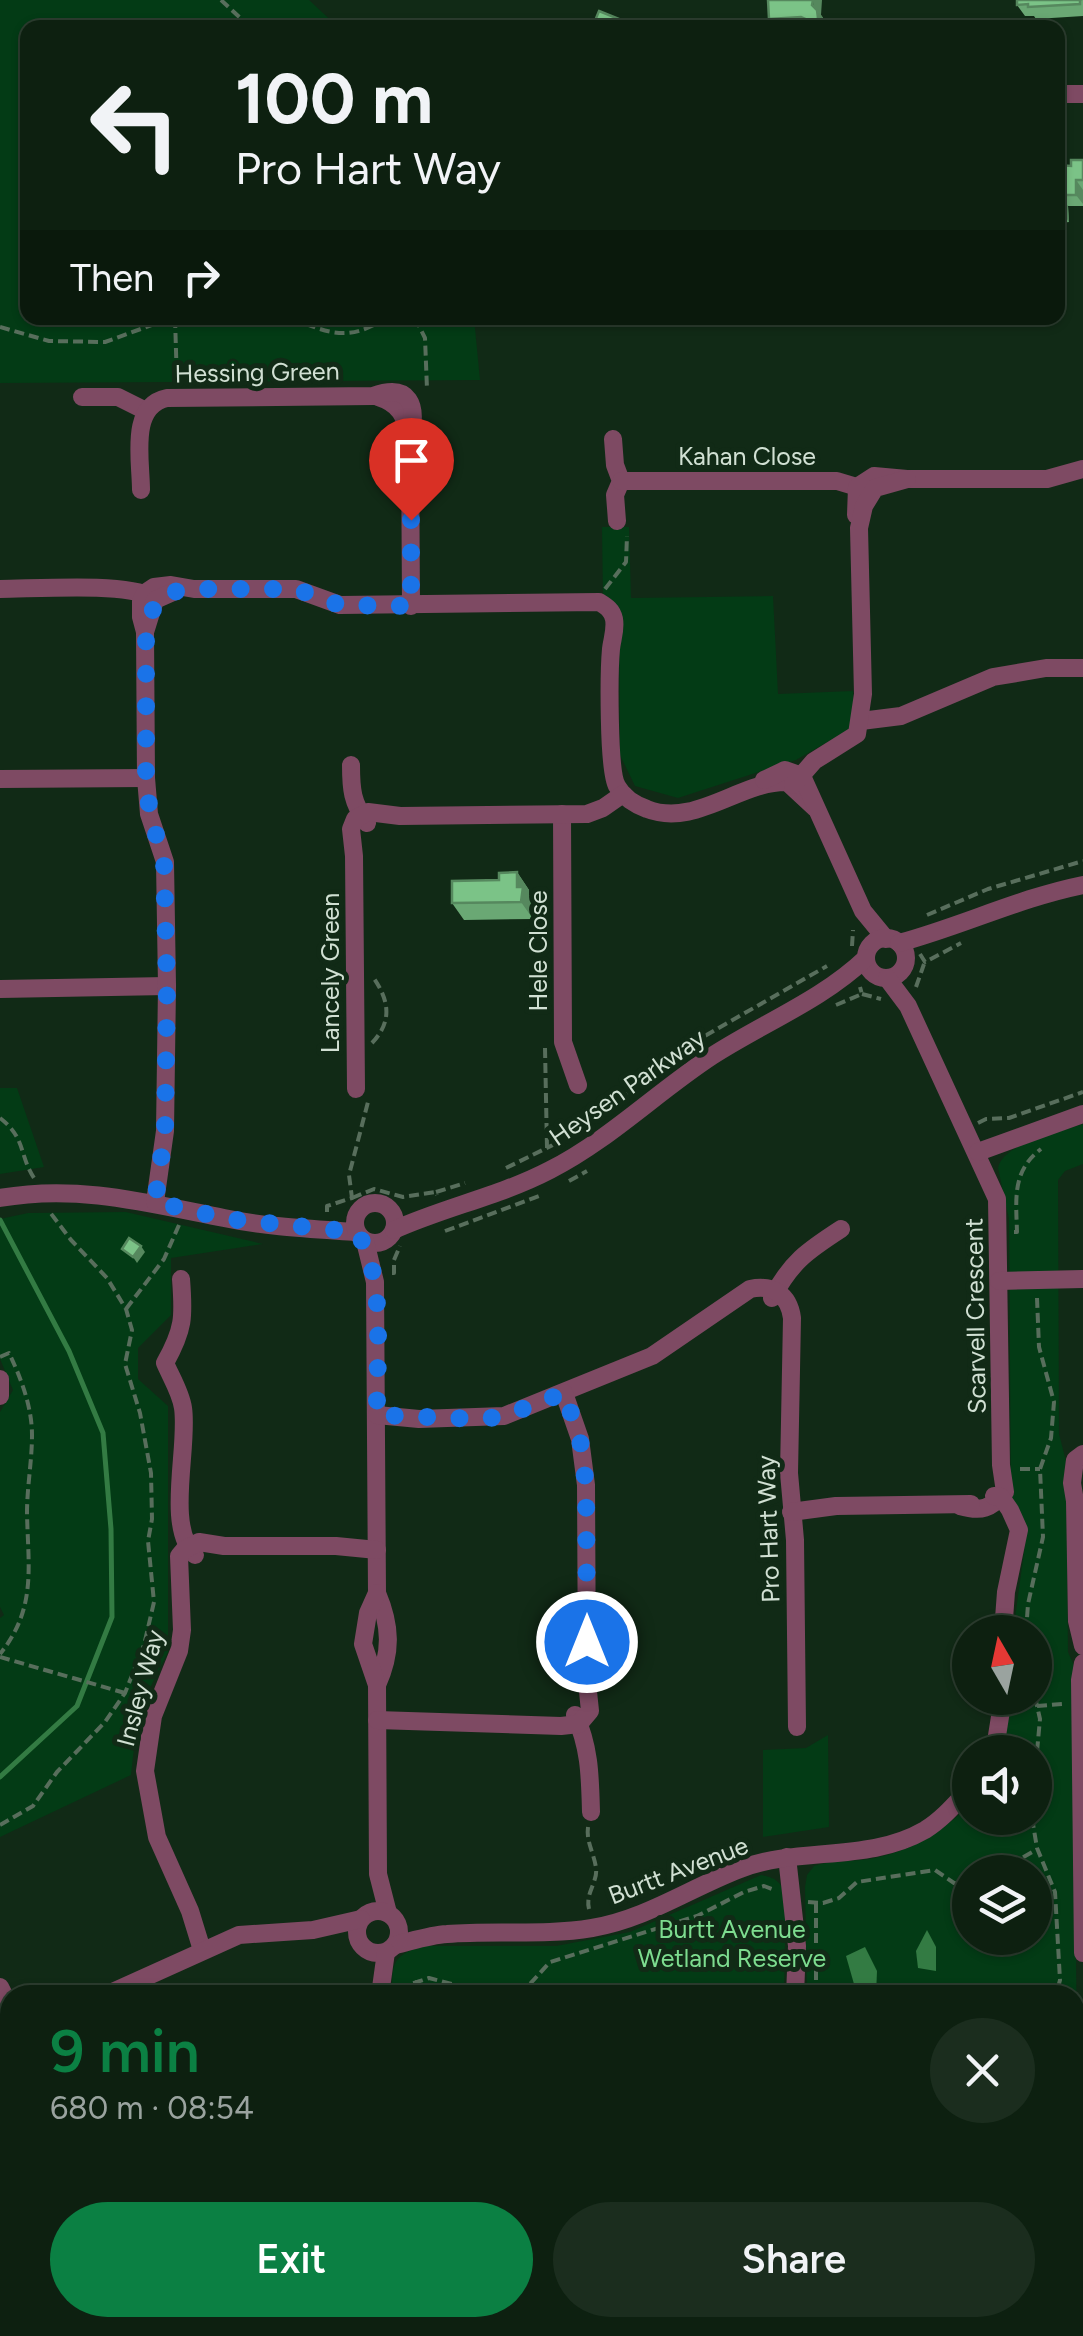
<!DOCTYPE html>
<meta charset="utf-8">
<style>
:root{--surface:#0d2010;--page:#1b2d1e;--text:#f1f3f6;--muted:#9aa39f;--line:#2d3e30;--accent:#0b8043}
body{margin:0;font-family:Figtree,sans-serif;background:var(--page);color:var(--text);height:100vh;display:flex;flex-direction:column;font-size:38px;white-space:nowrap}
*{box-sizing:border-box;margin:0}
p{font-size:32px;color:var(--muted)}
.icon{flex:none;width:55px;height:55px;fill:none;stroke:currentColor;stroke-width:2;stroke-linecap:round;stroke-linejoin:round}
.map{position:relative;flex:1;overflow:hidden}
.drawer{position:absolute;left:0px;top:1985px;width:1085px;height:352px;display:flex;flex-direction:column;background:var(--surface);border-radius:30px 30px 0 0;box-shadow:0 2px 8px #0004,0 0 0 2px var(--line)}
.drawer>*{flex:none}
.hud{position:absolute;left:20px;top:20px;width:1045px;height:305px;border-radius:20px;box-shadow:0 2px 8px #0004,0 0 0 2px var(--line);background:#0d2010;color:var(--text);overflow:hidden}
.needle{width:65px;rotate:351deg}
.tools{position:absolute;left:952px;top:1615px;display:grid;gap:20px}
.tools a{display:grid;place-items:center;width:100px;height:100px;border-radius:50%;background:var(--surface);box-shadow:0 2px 8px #0004,0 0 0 2px var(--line);font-size:50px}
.pin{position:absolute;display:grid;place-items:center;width:85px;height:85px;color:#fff;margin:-102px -42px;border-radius:50% 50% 50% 0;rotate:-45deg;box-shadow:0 0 10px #0007}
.pin .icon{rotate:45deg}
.me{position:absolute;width:110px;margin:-55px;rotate:0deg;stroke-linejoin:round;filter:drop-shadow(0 0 8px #0008)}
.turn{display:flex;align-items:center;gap:35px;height:210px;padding:0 50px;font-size:45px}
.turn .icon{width:130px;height:130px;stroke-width:2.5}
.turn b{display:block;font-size:70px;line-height:85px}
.then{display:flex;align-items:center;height:95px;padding:0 50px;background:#0003;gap:20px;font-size:38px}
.round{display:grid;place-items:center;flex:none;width:105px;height:105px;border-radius:52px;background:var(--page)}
.head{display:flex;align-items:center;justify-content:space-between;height:170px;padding:0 50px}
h1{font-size:60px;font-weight:600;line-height:75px;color:var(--accent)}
.action{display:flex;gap:20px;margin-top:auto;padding:20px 50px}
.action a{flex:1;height:115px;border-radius:60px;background:var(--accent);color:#fff;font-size:40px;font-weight:600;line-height:115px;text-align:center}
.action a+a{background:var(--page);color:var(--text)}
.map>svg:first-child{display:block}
</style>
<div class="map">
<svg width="1083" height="2336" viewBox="0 0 1083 2336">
<rect width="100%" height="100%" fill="#112a16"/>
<g fill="#033b15" fill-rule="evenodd">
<polygon points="0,0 309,0 338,27 28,28 28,318 474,318 480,380 0,383"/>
<polygon points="602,527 629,527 631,598 773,596 778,694 853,691 855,726 796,760 678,798 635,786 620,755 619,622 603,598"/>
<polygon points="0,1088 17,1088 44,1167 0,1174"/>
<path d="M1083,1124V1164L1065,1171L1058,1180L1059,1434L1066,1461L1068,1652L1076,1670L1073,1695L1077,2044L1075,2047V1995H807L805,1887L807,1875L814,1866C832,1860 850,1862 869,1859C908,1853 943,1832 970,1804V1818H1035V1752H1001L1013,1698H1035V1632H1013L1027,1531L1011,1500L1009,1219L998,1168C1003,1143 1060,1132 1083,1124ZM970,1872H1035V1938H970Z"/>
<polygon points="126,1212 263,1244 171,1258 171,1315 138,1348 138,1379 168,1406 168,1652 138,1712 131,1775 0,1837 0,1618 4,1615 0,1607 0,1412 13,1390 0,1359 0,1219 28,1213"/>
<polygon points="828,1735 829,1827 763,1837 763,1750 806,1748"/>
<path d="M761,1875C775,1877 781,1882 786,1895L784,1995H392C392,1963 392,1955 424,1946H556L630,1932Z"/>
<polygon points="0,2075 10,2096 10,2328 138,2328 141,2333 0,2336"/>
<polygon points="1083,2098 1083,2162 1075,2151 1075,2099"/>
<polygon points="355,2328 462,2328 459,2336 337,2336"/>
<polygon points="929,2328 968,2328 990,2336 926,2336"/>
</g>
<g fill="#337b43">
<polygon points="927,1930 936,1947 936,1971 918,1968 916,1951"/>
<polygon points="865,1947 877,1971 876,1995 863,1995 856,1991 846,1956"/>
</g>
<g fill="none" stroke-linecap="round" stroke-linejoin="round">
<g stroke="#337b43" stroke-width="5">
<polyline points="0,1220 69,1351 103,1433 111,1529 112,1617 77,1706 0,1777"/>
<polyline points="425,2336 426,2328"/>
</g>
<g stroke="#586e5c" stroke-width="4" stroke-dasharray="10 5" stroke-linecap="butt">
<polyline points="221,0 251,28"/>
<polyline points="175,318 177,383"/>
<path d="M292,318C331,335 350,341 386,318"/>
<polyline points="415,318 425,338 427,389"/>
<polyline points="0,327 49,341 105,342 171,318"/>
<polyline points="605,589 626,562 627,536"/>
<polyline points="927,915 988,889 1083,861"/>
<polyline points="852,946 853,930"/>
<polyline points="920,954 925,962 961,943"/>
<polyline points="916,987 924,964"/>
<polyline points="862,994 881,999"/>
<polyline points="836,1005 862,994 860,987"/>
<path d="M372,1043C393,1021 389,1000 373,977"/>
<polyline points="545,1048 547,1148"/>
<path d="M0,1118C26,1138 19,1155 34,1178"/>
<polyline points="978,1123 986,1119 1009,1118 1083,1092"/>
<polyline points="506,1168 569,1137 703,1037 827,966"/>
<polyline points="569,1181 587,1171"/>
<polyline points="436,1192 465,1183"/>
<polyline points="352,1198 374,1189 403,1197 436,1192 437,1195"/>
<polyline points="327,1212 327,1206 352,1198 349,1175 368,1102"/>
<polyline points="445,1231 539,1196"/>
<path d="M1014,1232H1017C1016,1198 1012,1171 1041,1149"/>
<polyline points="392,1273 394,1273 394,1260 400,1246"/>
<polyline points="126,1309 164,1259 179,1225"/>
<path d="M0,1357L9,1353C21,1378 32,1407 32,1435C32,1461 27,1487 27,1513C28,1567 37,1608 0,1654"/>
<polyline points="1020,1469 1040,1469"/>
<polyline points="1026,1632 1028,1604 1043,1537 1040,1469 1051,1438 1054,1402 1039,1347 1037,1298"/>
<polyline points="0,1657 125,1693"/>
<polyline points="1035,1697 1040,1719 1035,1773"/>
<polyline points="1037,1706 1062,1704"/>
<polyline points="1032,1818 1037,1848 1055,1892 1060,1980 1056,1995"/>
<polyline points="0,1825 33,1806 57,1772 105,1722 125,1693 144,1645 154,1602 148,1541 152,1519 151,1473 140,1413 125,1364 132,1330 126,1309 107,1278 71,1240 49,1211"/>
<path d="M588,1827C586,1842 594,1853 596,1868C598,1882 585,1893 589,1909"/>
<polyline points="997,1872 1036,1850"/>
<polyline points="808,1902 823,1903 839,1898 857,1882 935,1870 954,1883 970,1885"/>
<polyline points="816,1903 816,1948"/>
<polyline points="417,1980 419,1995"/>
<polyline points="399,1988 429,1978 464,1987 517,1988 529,1985 550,1962 697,1916 744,1892 764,1886 772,1889"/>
<polyline points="816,1995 816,1957"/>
<polyline points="1075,2014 1083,2013"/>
<polyline points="1075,2096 1083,2096"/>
<polyline points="0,2126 10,2161"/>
<polyline points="99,2328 102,2336"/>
<polyline points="152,2336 170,2328"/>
<polyline points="334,2336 352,2328"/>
<polyline points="469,2336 471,2328"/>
</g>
<g stroke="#7e4a63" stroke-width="18">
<polyline points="1058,94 1083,94"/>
<polyline points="82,397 118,397 146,411"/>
<path d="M378,397C400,404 405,416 410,437L411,606"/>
<polyline points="613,439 615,465 621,481 615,495 617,521"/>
<polyline points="621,481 837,481 857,487 863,492"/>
<path d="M141,490C141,460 129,406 167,398L373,396C410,383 418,405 410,437"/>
<polyline points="856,515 857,487 874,476 907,479 1047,479 1083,469"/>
<path d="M0,589C33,589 126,582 151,597"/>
<path d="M145,632L141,617V601L145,593L154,587L171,585L194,589H296L340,605L599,602C607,607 612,610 614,619C616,630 612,639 611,649C609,671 608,771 617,786C623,797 636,805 647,809C695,828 740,781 787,782L815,808"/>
<polyline points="861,721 901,716 993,677 1046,668 1083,668"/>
<path d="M351,765C351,789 352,803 367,823"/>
<polyline points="0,779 146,778"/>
<polyline points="764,780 785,770 802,776 863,911 886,939"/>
<polyline points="793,785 814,761 857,734 863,694 859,528 864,506 875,488 907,479"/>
<polyline points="562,814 563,1042 578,1085"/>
<circle cx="886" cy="958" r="20"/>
<path d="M899,943C962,926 1019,898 1083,885"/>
<path d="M887,978L908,1006L997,1199L1001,1465L1005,1492C991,1509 981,1512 960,1506"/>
<polyline points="0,989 167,986"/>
<polyline points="356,1089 354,856 351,829 355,819 368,812 400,816 587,814 603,808 623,794"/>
<polyline points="978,1152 1083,1114"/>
<path d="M0,1198C77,1184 148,1203 224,1218C266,1227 313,1229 356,1232"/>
<polyline points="155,1202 165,1131 167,986 165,862 149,814 146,778 145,632 155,600 173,592"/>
<circle cx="375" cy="1223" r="20"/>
<path d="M394,1230C445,1207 500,1196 550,1170C609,1140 657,1092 712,1056C763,1023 822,1000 866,958"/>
<path d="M365,1241L375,1282L377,1593C391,1626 392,1652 377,1685"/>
<path d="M181,1279C184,1317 184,1329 165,1363C171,1377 181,1393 183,1408C189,1447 165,1527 195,1555"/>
<polyline points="999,1281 1083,1279"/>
<path d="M772,1298C791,1262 807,1251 841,1229"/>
<polyline points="0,1379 0,1396"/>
<path d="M377,1415L419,1419L504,1416L652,1356L750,1289C773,1284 789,1295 792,1318L789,1473L795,1540L797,1727"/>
<polyline points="1083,1454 1075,1460 1072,1483 1075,1501 1077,1621 1083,1646"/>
<polyline points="994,1496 1001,1497 1010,1510 1019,1530 1006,1592 1003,1632"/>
<polyline points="791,1512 836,1506 971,1504"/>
<polyline points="377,1593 368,1613 363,1644 377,1685 378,1874 388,1913"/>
<polyline points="1083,1663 1080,1680 1083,1953"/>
<path d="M575,1715C590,1748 590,1777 591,1812"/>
<polyline points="377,1720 561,1726 579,1724 590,1711 587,1682 586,1485 580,1439 564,1393"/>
<polyline points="991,1752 996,1742 1003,1698"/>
<polyline points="787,1857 797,1946 795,1995"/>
<circle cx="378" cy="1932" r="21"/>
<path d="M395,1945C412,1941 430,1935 447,1934C495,1930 544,1936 592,1928C646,1919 690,1888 740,1869C800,1846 868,1863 925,1830C943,1819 956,1803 970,1788"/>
<polyline points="202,1950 190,1911 157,1837 145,1771 153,1716 179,1651 182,1630 179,1556 184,1550 199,1542 224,1546 336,1546 377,1550"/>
<polyline points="0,1987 10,2007"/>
<polyline points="106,1995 239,1935 313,1930 361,1919"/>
<polyline points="380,1995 386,1952"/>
<polyline points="10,2043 6,2054 10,2073"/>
<polyline points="1075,2062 1083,2062"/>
<polyline points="1075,2076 1083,2076"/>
<polyline points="281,2336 299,2328"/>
<polyline points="733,2336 743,2328"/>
</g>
</g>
<g fill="#6aa874">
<polygon points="1083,0 1083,16 1036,19 1034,16 1025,16 1017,5"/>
<polygon points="821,15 826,22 826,28 774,28 769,19"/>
<polygon points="1083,160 1083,206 1068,206 1069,222 1061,223 1061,227 1058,227 1058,165 1071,166"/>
<polygon points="517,872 529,890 529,895 535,904 533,919 464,920 452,903"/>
<polygon points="1075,2272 1083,2281 1083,2330 1080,2328 1075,2336 1051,2336 1036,2328 1075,2328"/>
</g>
<g fill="#56885e">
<polygon points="813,0 822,0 821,15 826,22 826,28 817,28 814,23"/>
<polygon points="619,19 623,24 622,28 616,28"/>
<polygon points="1076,180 1083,190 1083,204 1076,195"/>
<polygon points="1060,195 1068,206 1069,222 1061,211"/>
<polygon points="517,872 529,890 529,895 535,904 533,919 521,902 517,887"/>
<polygon points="141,1246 145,1252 137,1263 133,1257"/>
<polygon points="1078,2273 1083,2281 1083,2303 1075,2292 1075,2281"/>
<polygon points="1083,2303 1083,2323 1078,2316"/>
<polygon points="1075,2321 1080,2328 1075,2336 1062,2336 1057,2329 1058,2328 1075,2328"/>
<polygon points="893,2328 898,2328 904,2336 894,2336"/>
</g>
<g fill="#7bc387" stroke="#56885e" stroke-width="2.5">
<polygon points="768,0 813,0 812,5 817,10 818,18 814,23 801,17 769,19"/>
<polygon points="1017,0 1080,0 1080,4 1028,7 1028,4 1017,5"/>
<polygon points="599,11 619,19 616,28 592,28"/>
<polygon points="1071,160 1083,160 1083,180 1076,180 1076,195 1060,195 1061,211 1058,211 1058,165 1071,166"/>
<polygon points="517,872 517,887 523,887 521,902 452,903 452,881 499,880 499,873"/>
<polygon points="129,1238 141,1246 133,1257 122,1249"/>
<polygon points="1075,2289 1083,2292 1083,2303 1078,2316 1075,2315"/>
<polygon points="812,2328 893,2328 894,2336 784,2336 783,2330"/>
</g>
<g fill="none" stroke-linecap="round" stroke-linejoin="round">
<path stroke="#1a73e8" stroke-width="18" stroke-dasharray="0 32.4" d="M411,520V606L340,605L296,589H194L172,592L156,600L146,632V778L150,814L164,862L167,986L165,1131L155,1202L228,1219L356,1232C387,1271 376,1364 377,1415L482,1419L504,1416L564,1393L580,1439L586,1485L587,1642"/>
</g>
<g text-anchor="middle" stroke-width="10" stroke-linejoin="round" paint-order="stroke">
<g font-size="25" fill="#d1e0d3" stroke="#112a16">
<text transform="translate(257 372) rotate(-1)" y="9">Hessing Green</text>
<text x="747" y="465">Kahan Close</text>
<text transform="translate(538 951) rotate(-90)" y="9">Hele Close</text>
<text transform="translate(330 973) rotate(-90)" y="9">Lancely Green</text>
<text transform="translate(627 1087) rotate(-35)" y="9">Heysen Parkway</text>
<text transform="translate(975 1316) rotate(-91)" y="9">Scarvell Crescent</text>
<text transform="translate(768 1529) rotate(-92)" y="9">Pro Hart Way</text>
<text transform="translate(140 1688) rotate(-75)" y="9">Insley Way</text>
<text transform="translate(678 1870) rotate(-21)" y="9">Burtt Avenue</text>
</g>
<g font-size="25" fill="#7ddc8f" stroke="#112a16">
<text x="732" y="1938">Burtt Avenue<tspan x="732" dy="29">Wetland Reserve</tspan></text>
</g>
</g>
</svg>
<div class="tools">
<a><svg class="needle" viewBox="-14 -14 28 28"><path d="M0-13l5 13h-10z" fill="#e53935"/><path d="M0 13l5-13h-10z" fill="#9aa39f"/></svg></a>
<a><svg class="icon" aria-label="sound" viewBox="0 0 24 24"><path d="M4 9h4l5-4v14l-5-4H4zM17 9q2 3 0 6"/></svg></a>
<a><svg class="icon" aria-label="layers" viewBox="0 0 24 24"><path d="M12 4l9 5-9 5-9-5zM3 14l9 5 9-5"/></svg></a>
</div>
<div class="pin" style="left:411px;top:520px;background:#d93025"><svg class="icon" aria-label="arrive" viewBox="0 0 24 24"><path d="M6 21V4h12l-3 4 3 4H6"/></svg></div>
<svg class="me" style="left:587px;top:1642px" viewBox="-20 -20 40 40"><circle r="17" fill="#1a73e8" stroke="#fff" stroke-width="3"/><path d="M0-11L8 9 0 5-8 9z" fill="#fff"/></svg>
<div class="hud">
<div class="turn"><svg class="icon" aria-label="left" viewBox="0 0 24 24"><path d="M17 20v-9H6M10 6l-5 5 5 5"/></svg><div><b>100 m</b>Pro Hart Way</div></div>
<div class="then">Then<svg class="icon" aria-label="right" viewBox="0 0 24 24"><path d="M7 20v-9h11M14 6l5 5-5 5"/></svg></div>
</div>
<section class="drawer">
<div class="head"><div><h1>9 min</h1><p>680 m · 08:54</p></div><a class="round"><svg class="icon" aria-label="close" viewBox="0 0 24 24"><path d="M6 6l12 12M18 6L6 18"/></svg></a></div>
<div class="action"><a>Exit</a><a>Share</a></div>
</section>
</div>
